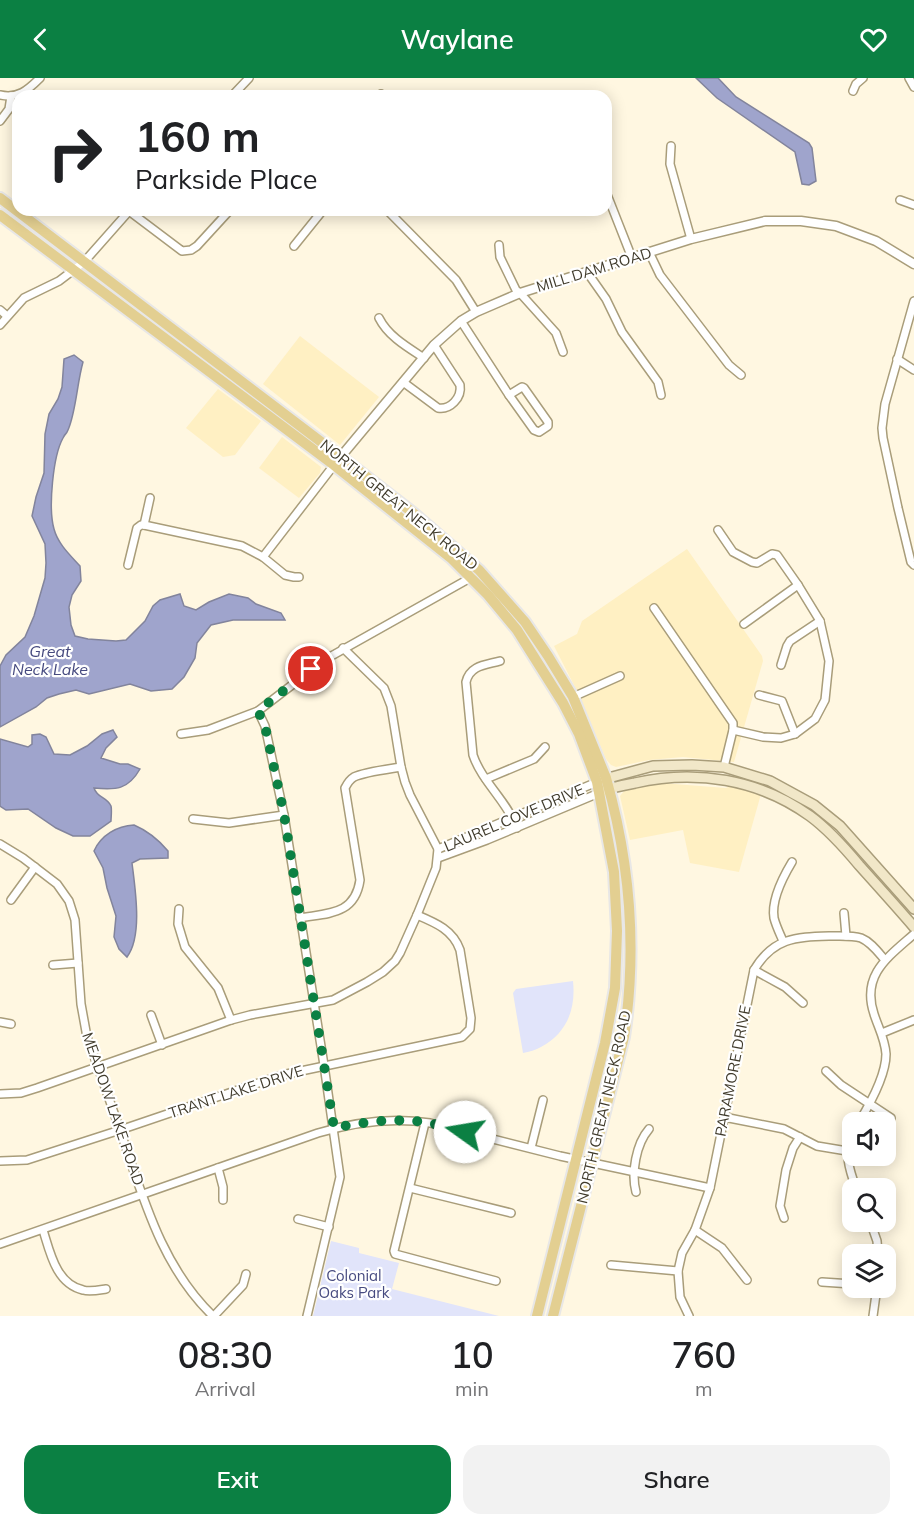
<!DOCTYPE html>
<style>
:root{--surface:#fff;--page:#f2f2f2;--text:#202124;--muted:#757577;--accent:#0b8043}
body{margin:0;font-family:Mulish,sans-serif;background:var(--page);color:var(--text);height:100vh;display:flex;flex-direction:column;font-size:22px;white-space:nowrap}
*{box-sizing:border-box;margin:0}
p{font-size:20px;color:var(--muted)}
.icon{flex:none;width:33px;height:33px;fill:none;stroke:currentColor;stroke-width:2;stroke-linecap:round;stroke-linejoin:round}
.map{position:relative;height:1238px;overflow:hidden}
.drawer{display:flex;flex-direction:column;background:var(--surface);flex:1}
.drawer>*{flex:none}
.banner{position:absolute;left:12px;top:12px;width:600px;height:126px;border-radius:18px;box-shadow:0 3px 15px #0003;background:#fff;color:var(--text);overflow:hidden}
.buttons{position:absolute;left:842px;top:1034px;display:grid;gap:12px}
.buttons a{display:grid;place-items:center;width:54px;height:54px;border-radius:12px;background:var(--surface);box-shadow:0 3px 15px #0003;font-size:30px}
.pin{position:absolute;display:grid;place-items:center;width:51px;height:51px;color:#fff;margin:-26px;border:3px solid #fff;border-radius:50%;box-shadow:0 2px 6px #0007}
.me{position:absolute;width:66px;margin:-33px;rotate:283deg;stroke-linejoin:round;filter:drop-shadow(0 0 4px #0008)}
.turn{display:flex;align-items:center;gap:21px;height:126px;padding:0 24px;font-size:27px}
.turn .icon{width:78px;height:78px;stroke-width:2.5}
.turn b{display:block;font-size:42px;line-height:51px}
.eta{display:flex;justify-content:space-evenly;align-items:center;height:102px;text-align:center}
.eta b{font-size:36px;font-weight:600;line-height:42px}
.button{display:flex;gap:12px;margin-top:auto;padding:12px 24px}
.button a{flex:1;height:69px;border-radius:18px;background:var(--accent);color:#fff;font-size:24px;font-weight:600;line-height:69px;text-align:center}
.button a+a{background:var(--page);color:var(--text)}
header{display:flex;justify-content:space-between;align-items:center;height:78px;padding:0 24px;background:var(--accent);color:#fff;font-size:27px;font-weight:600}
.map>svg:first-child{display:block}
</style>
<header><svg class="icon" aria-label="back" viewBox="0 0 24 24"><path d="M15 5l-7 7 7 7"/></svg>Waylane<svg class="icon" aria-label="heart" viewBox="0 0 24 24"><path d="M12 20l-8-8c-3-5 5-10 8-4 3-6 11-1 8 4z"/></svg></header>
<div class="map">
<svg width="914" height="1238" viewBox="0 0 914 1238">
<rect width="100%" height="100%" fill="#fff7e1"/>
<g fill="#fff0c3">
<polygon points="300,258 379,319 340,367 263,306"/>
<polygon points="218,311 261,343 235,377 223,379 186,350"/>
<polygon points="282,359 321,389 320,395 299,420 259,390"/>
<polygon points="687,471 762,578 763,583 734,684 683,679 649,682 616,689 611,687 606,681 575,609 554,568 577,556 582,543"/>
<polygon points="661,705 726,710 730,708 761,716 739,794 690,785 683,752 630,762 620,718 625,712"/>
</g>
<g fill="#e1e4fa">
<path d="M573,903C576,931 567,955 541,969C536,972 529,974 523,975L513,915L516,911Z"/>
<polygon points="331,1163 359,1170 359,1175 399,1185 392,1211 499,1238 313,1238"/>
</g>
<g fill="#9fa4cc" stroke="#82849c" stroke-width="1.5">
<polygon points="696,0 718,0 736,19 809,65 812,70 816,103 809,107 802,106 795,74 717,20"/>
<path d="M74,277L83,284C77,305 76,334 68,352C66,357 66,354 63,360C53,378 48,430 54,451C58,466 70,477 80,488L81,503L72,517L69,529L71,547L75,558L88,561L116,563L126,562L145,543L153,528L160,522L180,516L184,528L196,532L209,524L229,516L248,520L256,526L281,535L285,542H233L211,547L197,565L195,580L184,599L172,611L151,613L130,606L89,616L76,612L59,616L47,620L36,629L0,649V588L6,577L25,559L34,538L45,500L46,485L45,466L32,438L36,419L44,395L45,356L49,336L58,321L62,309L64,281Z"/>
<path d="M113,652L117,659L106,670L101,680L120,686H128L140,691C128,712 116,712 94,710C97,720 107,719 111,728C112,732 111,739 111,743L90,758H73L56,750L28,731L6,732L0,728V661L28,669L32,666V657L40,656L46,659L54,676L70,677L87,668L102,656Z"/>
<path d="M134,747C148,753 158,761 168,773V780L140,781L132,785C135,810 143,858 127,879L119,871L114,859L116,838L107,810L103,790L94,773C101,757 117,748 134,747Z"/>
</g>
<g fill="none" stroke-linecap="round" stroke-linejoin="round">
<defs>
<g id="minor">
<polyline points="909,0 914,9"/>
<polyline points="853,13 856,6 863,0"/>
<path d="M0,17C18,21 28,12 40,0"/>
<polyline points="232,18 249,0"/>
<polyline points="379,18 381,16"/>
<polyline points="0,43 9,31 11,18"/>
<polyline points="671,68 670,86 691,161"/>
<polyline points="606,114 632,180"/>
<polyline points="900,122 914,127"/>
<polyline points="387,132 456,202 476,234"/>
<polyline points="129,133 182,173 191,172 197,168 230,132"/>
<polyline points="499,167 500,179 516,212 520,215 556,255 563,274"/>
<polyline points="294,168 323,132"/>
<polyline points="649,174 660,197 729,287 741,297"/>
<polyline points="587,194 606,221 622,254 658,304 661,317"/>
<polyline points="914,223 885,326 882,350 883,360 898,430 911,484 914,487"/>
<polyline points="0,232 7,238"/>
<path d="M379,240C388,258 407,269 424,280"/>
<polyline points="461,243 509,317"/>
<polyline points="0,247 24,220 59,203 84,184 130,132"/>
<polyline points="897,281 914,292"/>
<path d="M403,304L438,330C450,332 462,320 460,307L434,267"/>
<polygon points="522,309 524,310 548,344 548,348 539,354 534,352 509,317"/>
<polyline points="144,447 242,468 263,479 285,497 294,499 299,499"/>
<polyline points="144,447 150,420"/>
<polyline points="718,452 733,474 752,484 757,485 772,476 777,477 798,507 820,543 829,583 825,622 815,641 795,656 781,660 763,659 733,652"/>
<polyline points="263,479 334,387"/>
<polyline points="128,487 137,450 141,447 144,447"/>
<polyline points="654,530 733,645 733,652 724,689"/>
<polyline points="744,546 798,507"/>
<path d="M500,583C486,587 470,587 466,604L473,677C482,704 507,723 517,750"/>
<polyline points="781,587 787,568 790,563 820,543"/>
<polyline points="759,617 782,623 795,656"/>
<polyline points="573,619 620,598"/>
<polyline points="258,633 265,648 284,737 324,987 340,1099 307,1238"/>
<polyline points="181,656 208,652 258,633 326,581 472,499"/>
<polyline points="486,701 534,681 545,669"/>
<polyline points="193,741 229,745 284,737"/>
<path d="M0,766L23,780L57,806L69,823L75,842L81,926L87,959C100,994 112,1029 124,1064C145,1126 164,1191 213,1238"/>
<polyline points="438,771 597,704"/>
<polyline points="438,780 487,762 599,715"/>
<polyline points="11,822 35,789"/>
<polyline points="179,831 178,846 185,869 218,910 231,942"/>
<polyline points="844,835 846,858"/>
<path d="M300,840C328,835 355,837 360,802L345,710C347,706 349,702 354,699C364,694 389,691 401,689"/>
<path d="M783,863C780,856 776,848 774,840C771,822 783,799 792,784"/>
<polyline points="53,887 78,885"/>
<polyline points="754,892 785,909 803,925"/>
<polyline points="151,937 162,967"/>
<polyline points="0,944 11,946"/>
<polyline points="882,955 914,942"/>
<polyline points="826,993 841,1007 891,1040"/>
<polyline points="0,1016 21,1015 37,1010 231,942 250,937 333,922 367,904 383,894 395,883 400,875 417,837 436,790 438,771 410,717 405,704 401,689 391,628 384,610 343,570"/>
<polyline points="724,1039 784,1051 817,1068 847,1073"/>
<path d="M859,1044C870,1026 886,997 886,976C885,961 878,949 874,936C861,897 888,879 914,856"/>
<polyline points="425,1045 394,1173 395,1176 496,1203"/>
<polyline points="465,1054 470,1032"/>
<path d="M852,1056C844,1075 849,1091 856,1110"/>
<polyline points="531,1070 543,1022"/>
<path d="M0,1083L27,1082L120,1052L282,997L462,959L470,951L471,940L460,872C453,852 436,845 417,837"/>
<polyline points="218,1090 223,1109 223,1122"/>
<polyline points="410,1110 511,1135"/>
<path d="M636,1114C631,1095 636,1066 649,1051"/>
<polyline points="885,1120 886,1120"/>
<polyline points="784,1140 780,1128 786,1092 793,1070 800,1059"/>
<polyline points="298,1141 329,1149"/>
<polyline points="870,1143 877,1163 878,1176"/>
<path d="M43,1152C50,1174 56,1206 83,1212C90,1214 99,1212 106,1211"/>
<polyline points="695,1152 722,1170 747,1202"/>
<path d="M0,1166L318,1055C355,1044 392,1039 430,1045L560,1078L710,1110"/>
<polyline points="611,1187 678,1193"/>
<polyline points="822,1204 852,1206"/>
<polyline points="214,1238 243,1207 246,1196"/>
<path d="M689,1238L680,1219L678,1193L682,1175L695,1152L710,1110L754,892C773,860 795,859 829,858C839,858 852,857 861,860C871,864 878,874 885,882"/>
<polyline points="873,1238 877,1209"/>
</g>
<polyline id="tertiary" points="338,382 434,267 461,243 476,234 520,215 691,161 765,143 801,143 836,148 876,163 914,186"/>
<g id="secondary">
<polyline points="601,702 653,688 692,687 724,689 770,703 814,727 840,748 914,831"/>
<path d="M604,713C613,709 624,707 635,705C695,691 759,701 810,738C829,752 844,769 859,787C877,807 896,828 914,849"/>
</g>
<g id="primary">
<path d="M0,120L341,379L412,434L479,492L525,544L548,578L573,619L606,700C630,784 637,872 624,959L553,1238"/>
<polyline points="0,137 334,387 451,480 488,517 517,552 563,625 579,656 597,704 614,794 617,853 615,910 605,965 537,1238"/>
</g>
</defs>
<use href="#minor" stroke="#a99d7a" stroke-width="10"/>
<use href="#tertiary" stroke="#a99d7a" stroke-width="11"/>
<use href="#secondary" stroke="#a99d7a" stroke-width="12"/>
<use href="#primary" stroke="#e8e7e6" stroke-width="14"/>
<use href="#minor" stroke="#fff" stroke-width="7"/>
<use href="#tertiary" stroke="#fff" stroke-width="8"/>
<use href="#secondary" stroke="#f1e7c8" stroke-width="9"/>
<use href="#primary" stroke="#e3cf91" stroke-width="10"/>
</g>
<g fill="none" stroke-linecap="round" stroke-linejoin="round">
<path stroke="#0b8043" stroke-width="10" stroke-dasharray="0 18" d="M311,591L258,633L265,648L284,736L334,1050C364,1044 393,1040 423,1044C437,1046 451,1050 465,1054"/>
</g>
<g text-anchor="middle" stroke-width="4.5" stroke-linejoin="round" paint-order="stroke">
<g font-size="15" fill="#403b2c" stroke="#fff">
<text transform="translate(594 192) rotate(-17)" y="5">MILL DAM ROAD</text>
<text transform="translate(399 427) rotate(39)" y="5">NORTH GREAT NECK ROAD</text>
<text transform="translate(514 740) rotate(-23)" y="5">LAUREL COVE DRIVE</text>
<text transform="translate(733 993) rotate(-79)" y="5">PARAMORE DRIVE</text>
<text transform="translate(236 1014) rotate(-18)" y="5">TRANT LAKE DRIVE</text>
<text transform="translate(604 1029) rotate(-77)" y="5">NORTH GREAT NECK ROAD</text>
<text transform="translate(113 1031) rotate(71)" y="5">MEADOW LAKE ROAD</text>
</g>
<g font-size="15" fill="#474b80" stroke="#fff">
<text x="354" y="1203">Colonial<tspan x="354" dy="17">Oaks Park</tspan></text>
</g>
<g font-size="16" font-style="italic" fill="#464a7f" stroke="#fff">
<text x="50" y="579">Great<tspan x="50" dy="18">Neck Lake</tspan></text>
</g>
</g>
</svg>
<div class="buttons">
<a><svg class="icon" aria-label="sound" viewBox="0 0 24 24"><path d="M4 9h4l5-4v14l-5-4H4zM17 9q2 3 0 6"/></svg></a>
<a><svg class="icon" aria-label="search" viewBox="0 0 24 24"><circle cx="10" cy="10" r="6"/><path d="M15 15l6 6"/></svg></a>
<a><svg class="icon" aria-label="layers" viewBox="0 0 24 24"><path d="M12 4l9 5-9 5-9-5zM3 14l9 5 9-5"/></svg></a>
</div>
<div class="pin" style="left:311px;top:591px;background:#d93025"><svg class="icon" aria-label="arrive" viewBox="0 0 24 24"><path d="M6 21V4h12l-3 4 3 4H6"/></svg></div>
<svg class="me" style="left:465px;top:1054px" viewBox="-20 -20 40 40"><circle r="19" fill="#fff"/><path d="M0-13L10 11 0 6-10 11z" fill="#0b8043"/></svg>
<div class="banner">
<div class="turn"><svg class="icon" aria-label="right" viewBox="0 0 24 24"><path d="M7 20v-9h11M14 6l5 5-5 5"/></svg><div><b>160 m</b>Parkside Place</div></div>
</div>
</div>
<section class="drawer">
<div class="eta">
<div><b>08:30</b><p>Arrival</p></div>
<div><b>10</b><p>min</p></div>
<div><b>760</b><p>m</p></div>
</div>
<div class="button"><a>Exit</a><a>Share</a></div>
</section>
